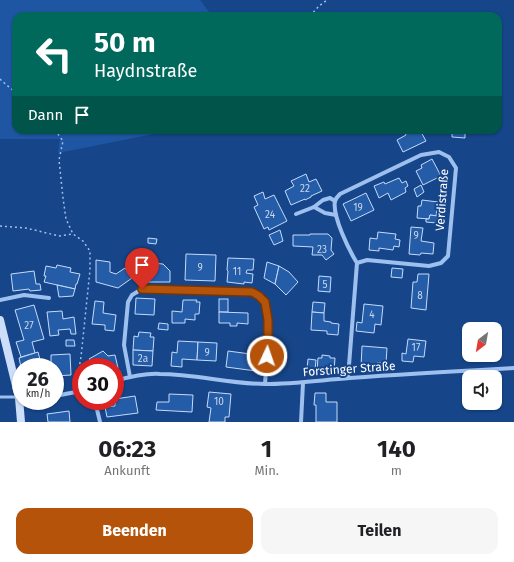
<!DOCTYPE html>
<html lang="de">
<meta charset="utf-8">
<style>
:root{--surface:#fff;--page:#f6f6f6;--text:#202124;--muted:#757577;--accent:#b45309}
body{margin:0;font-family:"Fira Sans",sans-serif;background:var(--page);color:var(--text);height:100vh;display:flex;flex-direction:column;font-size:15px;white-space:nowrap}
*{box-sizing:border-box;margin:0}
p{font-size:13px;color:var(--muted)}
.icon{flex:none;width:22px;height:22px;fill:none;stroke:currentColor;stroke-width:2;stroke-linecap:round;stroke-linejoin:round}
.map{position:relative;height:422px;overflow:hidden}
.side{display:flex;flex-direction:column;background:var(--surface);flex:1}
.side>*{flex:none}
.guide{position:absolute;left:12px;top:12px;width:490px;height:122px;border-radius:12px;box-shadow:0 1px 3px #0004;background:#00695c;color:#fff;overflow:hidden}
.needle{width:26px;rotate:211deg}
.tools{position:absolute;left:462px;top:322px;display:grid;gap:8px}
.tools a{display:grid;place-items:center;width:40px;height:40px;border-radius:8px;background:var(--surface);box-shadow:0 1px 3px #0004;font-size:20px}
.speed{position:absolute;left:12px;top:358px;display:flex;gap:8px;font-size:20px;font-weight:700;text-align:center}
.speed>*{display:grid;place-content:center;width:52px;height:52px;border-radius:50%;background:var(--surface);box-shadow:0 1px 3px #0004;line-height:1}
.speed small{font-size:10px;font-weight:400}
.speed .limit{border:6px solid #d22;background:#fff;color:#111}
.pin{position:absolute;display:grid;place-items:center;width:34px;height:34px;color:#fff;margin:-41px -17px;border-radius:50% 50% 50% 0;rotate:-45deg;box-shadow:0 0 4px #0007}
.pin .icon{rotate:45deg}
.me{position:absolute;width:44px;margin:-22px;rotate:3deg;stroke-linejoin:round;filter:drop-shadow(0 0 3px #0008)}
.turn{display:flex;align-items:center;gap:14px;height:84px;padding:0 16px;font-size:18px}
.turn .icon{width:52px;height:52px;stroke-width:2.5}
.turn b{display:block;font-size:28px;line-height:34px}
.then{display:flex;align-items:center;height:38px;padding:0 16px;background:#0003;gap:8px;font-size:15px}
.eta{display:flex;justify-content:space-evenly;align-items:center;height:68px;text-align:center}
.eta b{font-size:24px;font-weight:700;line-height:28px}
.button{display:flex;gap:8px;margin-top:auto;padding:8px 16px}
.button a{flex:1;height:46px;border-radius:12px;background:var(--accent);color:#fff;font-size:16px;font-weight:700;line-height:46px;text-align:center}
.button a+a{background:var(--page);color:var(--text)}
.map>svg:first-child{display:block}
</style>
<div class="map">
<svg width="514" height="422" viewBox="0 0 514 422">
<rect width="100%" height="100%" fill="#164589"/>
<polygon fill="#1f56a3" points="0,0 200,0 212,16 16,16 16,130 174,130 58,153 60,139 0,139"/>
<g fill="#255ca8" stroke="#c4dbfa">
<polygon points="404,130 420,130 426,141 403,152 397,140 406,135"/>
<polygon points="446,130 465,130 465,138 452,137 452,131"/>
<polygon points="432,159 441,176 423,185 416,171 422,168 421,165"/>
<polygon points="306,174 309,182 316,179 322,191 311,196 311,197 305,200 305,199 291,205 285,191 294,186 291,181"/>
<polygon points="399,178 402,183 406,181 408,186 405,188 406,192 391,200 388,193 379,198 374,186 384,182 385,184"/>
<polygon points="421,185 424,192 417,197 414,189"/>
<polygon points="263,192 265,199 274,195 287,221 269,230 268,227 264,229 254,207 258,205 254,196"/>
<polygon points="366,193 374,210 351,221 343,204"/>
<polygon points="422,200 438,202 436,216 430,215 429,219 417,218 418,206 421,206"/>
<polygon points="430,215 438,216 437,223 426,222 426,219 429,219"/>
<polygon points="411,227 423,228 421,241 434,243 433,254 421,253 420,255 409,254"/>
<polygon points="280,230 283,241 274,245 269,235"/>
<polygon points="378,232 396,234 395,239 400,240 399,247 394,246 393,250 379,248 379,251 369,250 370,238 377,239"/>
<polygon points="310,234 328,234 332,238 331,250 334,254 326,260 322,255 312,255 313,247 293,246 293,235 310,235"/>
<polygon points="148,238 157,239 156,244 148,243"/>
<polygon points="186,254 216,255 215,281 185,280"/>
<polygon points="228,258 254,259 253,270 247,270 246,273 253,274 252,283 244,282 244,284 227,282 228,271 227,270"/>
<polygon points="96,260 110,262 110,272 116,274 125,268 132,278 118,288 96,282"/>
<polygon points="142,260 151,261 151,263 163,264 170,271 170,282 142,282"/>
<polygon points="267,262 279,266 275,284 264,278"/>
<polygon points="57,265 71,268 70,272 80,274 77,284 76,284 75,289 44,282 46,276 44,276 46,266 56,268"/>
<polygon points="279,266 289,272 298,282 286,295 275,284"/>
<polygon points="392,268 403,269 402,278 391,277"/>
<polygon points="34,271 36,284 40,284 41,290 30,291 29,289 13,291 11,274"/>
<polygon points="418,274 429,274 426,310 411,308 413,282 417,282"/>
<polygon points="319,276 331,277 330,292 318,291"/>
<polygon points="57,285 75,289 73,296 59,297"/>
<polygon points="136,298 155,299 154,315 135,314"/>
<rect x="219" y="299" width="9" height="13"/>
<polygon points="183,300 197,300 196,302 200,302 199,314 195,314 195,320 185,319 185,323 172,323 172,311 182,312"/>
<polygon points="95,301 104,302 103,313 116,315 114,331 105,330 105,325 92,324"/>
<polygon points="313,302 325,303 324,313 312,312"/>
<polygon points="364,304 383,306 381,325 375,324 374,333 356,331 357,322 362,323"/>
<polygon points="34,305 44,339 32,342 35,353 21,357 16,342 24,340 15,310"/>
<polygon points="62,311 63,319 74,317 76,334 71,334 70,329 58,330 59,335 50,336 47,312"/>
<polygon points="219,312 248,313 248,324 237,323 237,326 230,326 230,323 219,323"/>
<polygon points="312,312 324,313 324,321 331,322 331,323 339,324 338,335 327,334 327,331 311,330"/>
<polygon points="159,323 168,324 168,330 158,329"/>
<polygon points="139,332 151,333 150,337 154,337 153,351 133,350 134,336 138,337"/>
<polygon points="408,339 426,341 424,357 414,356 413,362 402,361 402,353 406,354"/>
<polygon points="66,340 74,340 75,346 66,346"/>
<polygon points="178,341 198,342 197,360 182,359 182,367 171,366 172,352 177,353"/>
<polygon points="198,342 217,343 216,361 197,360"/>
<polygon points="362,346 387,348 386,363 377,363 376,368 361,367"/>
<polygon points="133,350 153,351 152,366 133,365"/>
<polygon points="103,351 108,356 115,355 118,368 115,369 115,367 96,367 89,359"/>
<polygon points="228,351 258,355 256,371 226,367"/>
<polygon points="38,352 42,367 21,367 19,358"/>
<polygon points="70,354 71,375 55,376 55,367 51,367 51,355"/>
<polygon points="322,355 330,356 330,358 335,358 334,371 317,371 318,358 322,358"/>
<polygon points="308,359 316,360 315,370 307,369"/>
<polygon points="209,392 231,394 229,417 225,417 225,422 209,422 211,408 207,407"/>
<polygon points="315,393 326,393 326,402 337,402 337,422 316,422 316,405 314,405"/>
<polygon points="169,394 193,395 192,412 156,410 157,402 169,402"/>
<polygon points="135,396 138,413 107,417 105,407 115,406 115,399"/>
<polygon points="69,411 70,422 48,422 47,414"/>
</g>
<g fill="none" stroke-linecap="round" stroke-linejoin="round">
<g stroke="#9ec0ee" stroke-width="1.5" stroke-dasharray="2 3" stroke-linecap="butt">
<polyline points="310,16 319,6 327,0"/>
<polyline points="0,79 2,81 16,93"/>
<polyline points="55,130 63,141 59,160 63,198 66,219 73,234 83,241 90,251 90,270 81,357 76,385"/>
<polyline points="0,226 26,228 59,236 73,234"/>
</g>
<polyline stroke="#9ec0ee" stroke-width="3" points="0,397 18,397"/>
<g stroke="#9ec0ee" stroke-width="4">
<polyline points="314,207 325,213 336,215"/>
<polyline points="296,214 314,207 323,200 330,198 335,201"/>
<polyline points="0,300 24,295 49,298"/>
<polyline points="130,377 124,345 128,302 132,295 142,289 252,292 259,296 265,302 268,320 268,342 265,384"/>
<path d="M348,378L357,263C349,250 332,216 335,201C336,198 338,196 340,194L421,155L439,152L449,157L456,168L448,256L441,263L429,266L367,260L357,263"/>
<path d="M115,381C129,377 145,373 160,374C195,374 230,384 265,384C294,384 322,380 350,378C405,374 459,371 514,368"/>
<polyline points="55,396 81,391"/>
<polyline points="95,401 100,422"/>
<polyline points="301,422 303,383"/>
</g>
<polyline stroke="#ccdefa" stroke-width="8" points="0,320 19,398 21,422"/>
</g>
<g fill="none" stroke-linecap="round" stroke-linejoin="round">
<defs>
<polyline id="route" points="142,289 252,292 259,296 265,302 268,320 268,342 267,356"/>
</defs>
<use href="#route" stroke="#753606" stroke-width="10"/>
<use href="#route" stroke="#b45309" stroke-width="7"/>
</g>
<g text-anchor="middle" stroke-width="4" stroke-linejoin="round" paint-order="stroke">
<g font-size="10" fill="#c8d6e9">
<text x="305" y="192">22</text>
<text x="358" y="211">19</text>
<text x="270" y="218">24</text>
<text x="416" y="239">9</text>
<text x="322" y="253">23</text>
<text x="200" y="271">9</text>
<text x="237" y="275">11</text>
<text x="325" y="288">5</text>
<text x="420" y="299">8</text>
<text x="372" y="318">4</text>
<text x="29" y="329">27</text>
<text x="416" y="351">17</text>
<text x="207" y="356">9</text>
<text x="143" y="362">2a</text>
<text x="219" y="405">10</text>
</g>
<g font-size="12" fill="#fff" stroke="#164589">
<text transform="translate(442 200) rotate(-86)" y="4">Verdistraße</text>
<text transform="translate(349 369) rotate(-4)" y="4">Forstinger Straße</text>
</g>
</g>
</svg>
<div class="tools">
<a><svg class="needle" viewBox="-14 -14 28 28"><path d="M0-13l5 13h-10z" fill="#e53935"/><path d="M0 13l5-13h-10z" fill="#757577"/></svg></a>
<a><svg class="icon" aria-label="sound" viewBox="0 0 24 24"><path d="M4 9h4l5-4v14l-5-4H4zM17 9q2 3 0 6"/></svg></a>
</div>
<div class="speed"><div>26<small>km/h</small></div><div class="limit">30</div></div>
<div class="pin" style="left:142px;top:289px;background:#d93025"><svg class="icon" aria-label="arrive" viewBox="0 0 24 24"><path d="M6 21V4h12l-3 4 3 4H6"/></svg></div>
<svg class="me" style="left:267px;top:356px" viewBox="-20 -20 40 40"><circle r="17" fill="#b45309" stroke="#fff" stroke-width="3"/><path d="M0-11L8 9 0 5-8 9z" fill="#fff"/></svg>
<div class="guide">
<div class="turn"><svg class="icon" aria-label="left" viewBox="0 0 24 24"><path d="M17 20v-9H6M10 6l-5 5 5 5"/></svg><div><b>50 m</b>Haydnstraße</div></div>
<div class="then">Dann<svg class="icon" aria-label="arrive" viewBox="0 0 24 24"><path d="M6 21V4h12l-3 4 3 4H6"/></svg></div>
</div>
</div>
<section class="side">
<div class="eta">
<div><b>06:23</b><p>Ankunft</p></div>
<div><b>1</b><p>Min.</p></div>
<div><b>140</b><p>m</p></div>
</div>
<div class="button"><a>Beenden</a><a>Teilen</a></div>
</section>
